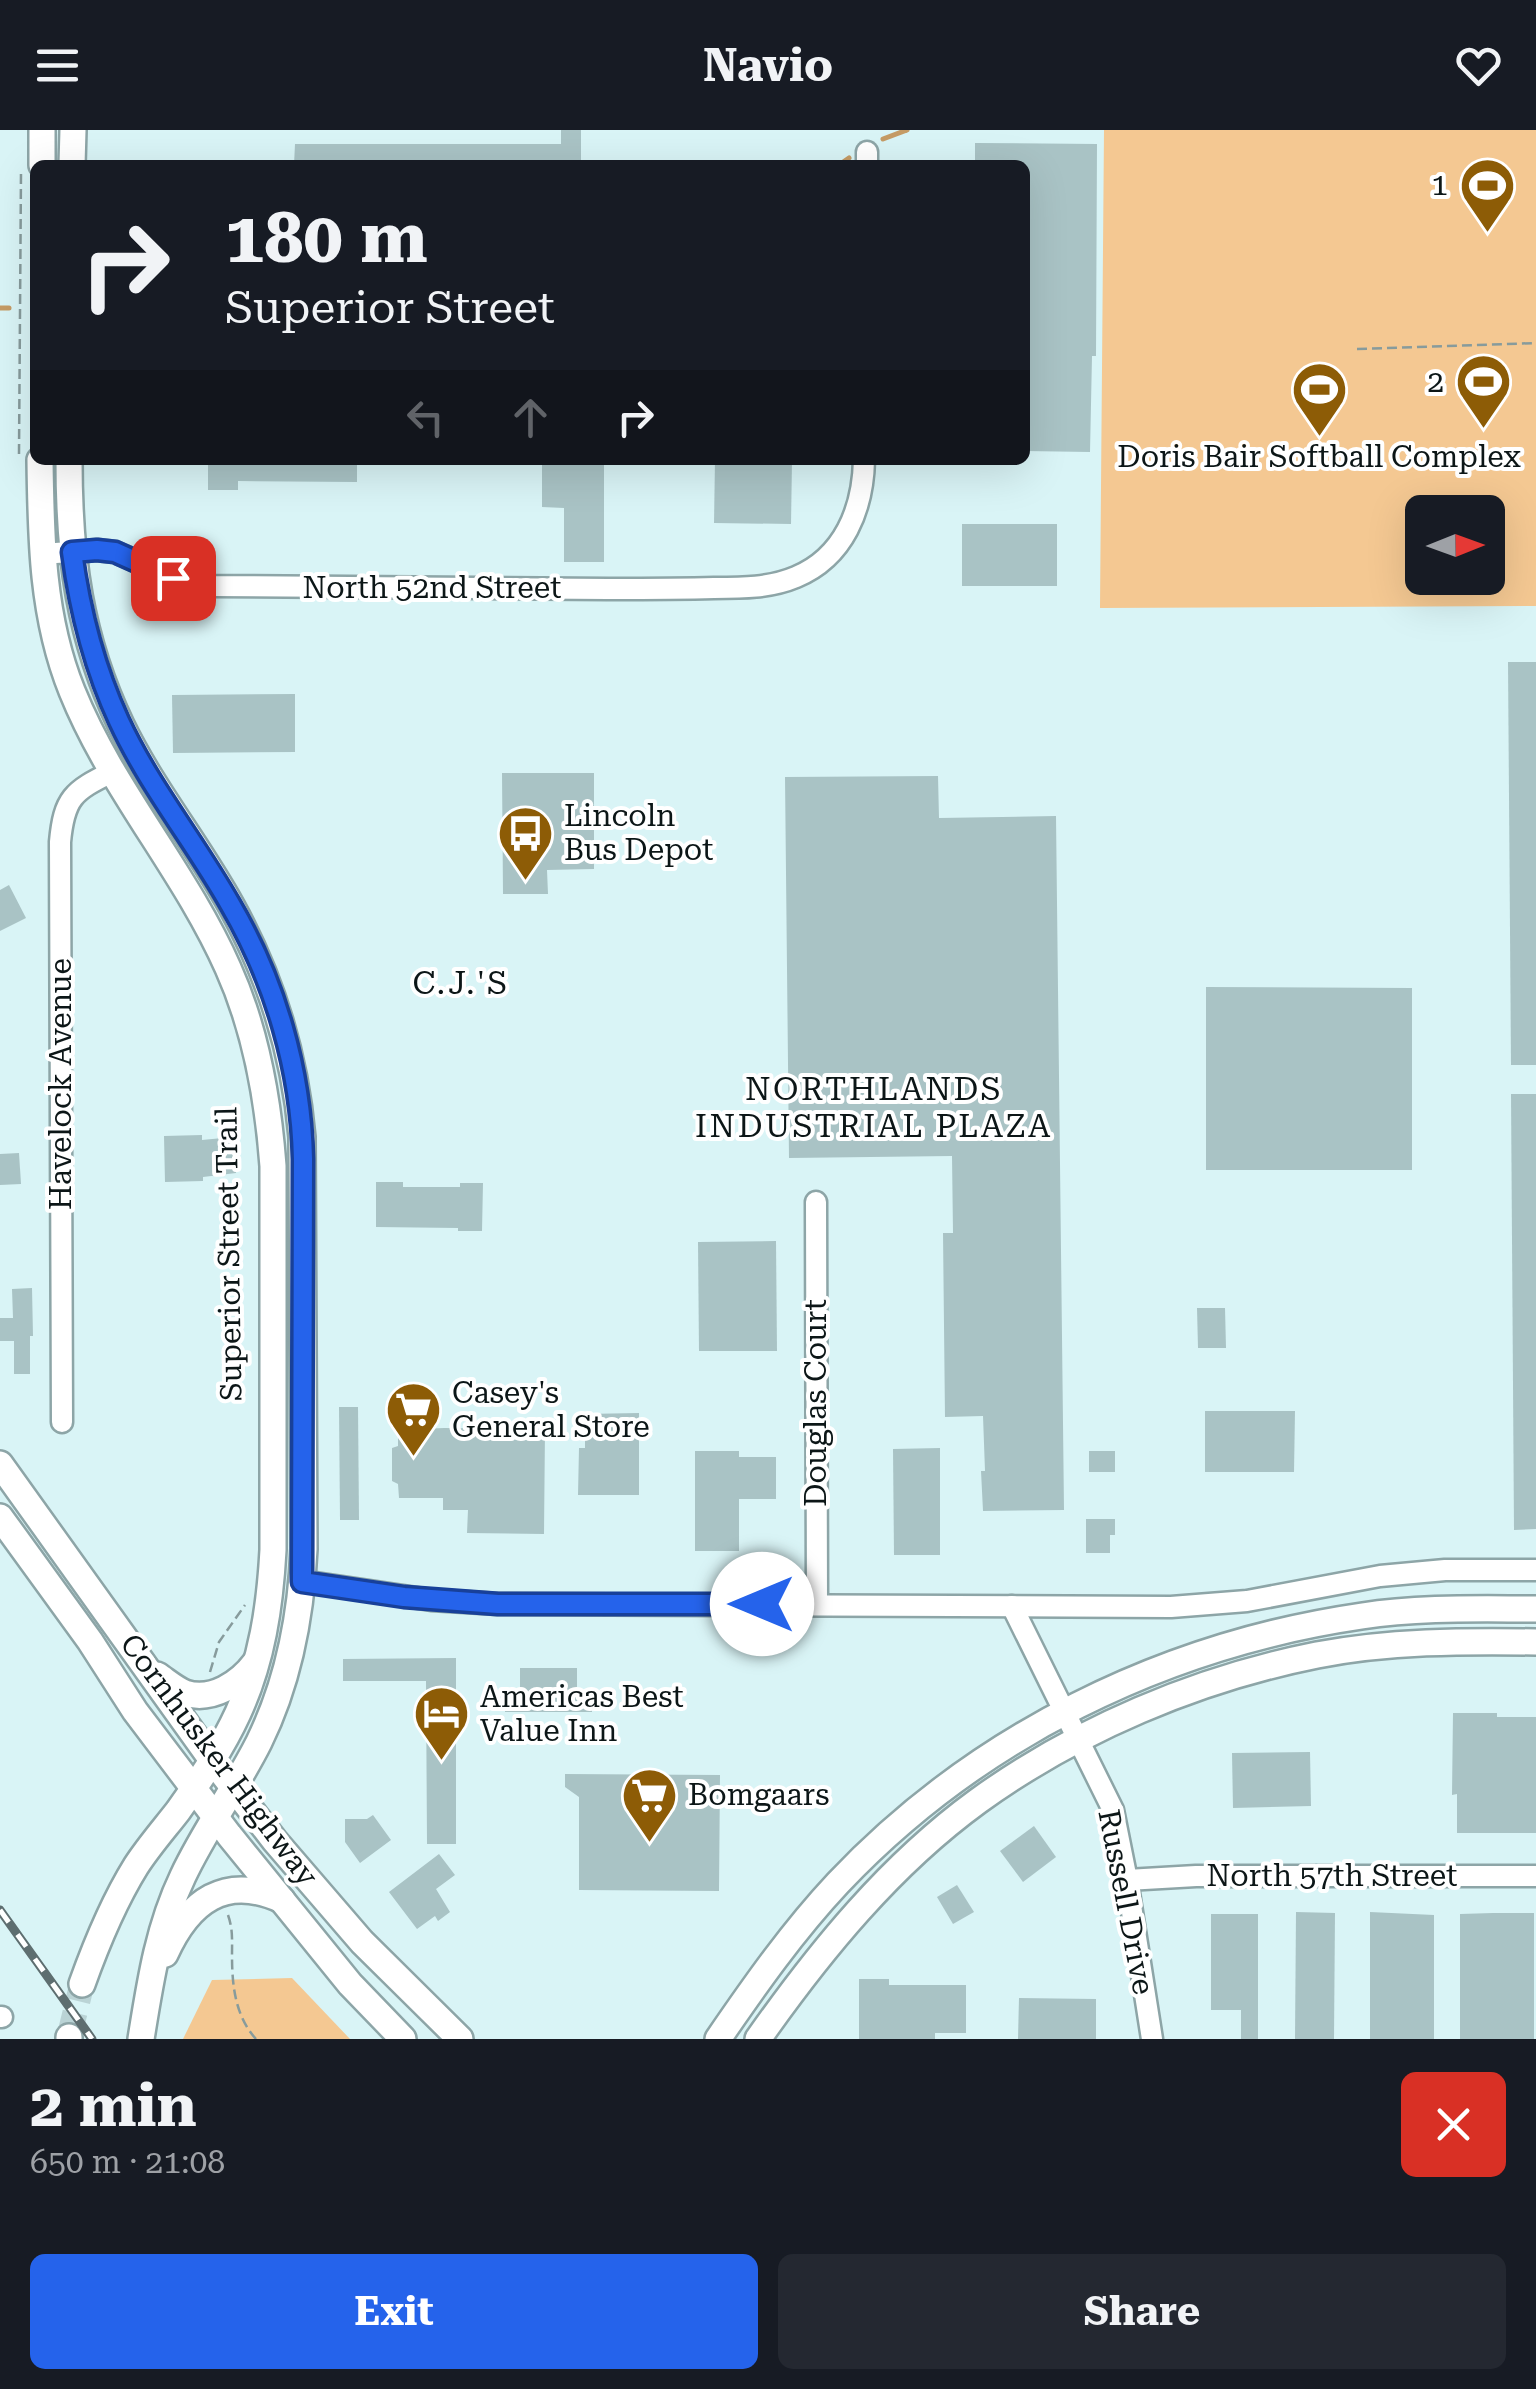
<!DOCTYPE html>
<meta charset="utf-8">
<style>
:root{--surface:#171b24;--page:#242831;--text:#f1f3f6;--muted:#9ea1a6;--accent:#2563eb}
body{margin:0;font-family:"Roboto Serif",serif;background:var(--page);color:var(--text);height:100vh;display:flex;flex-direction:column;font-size:38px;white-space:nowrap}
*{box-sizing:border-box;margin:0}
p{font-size:32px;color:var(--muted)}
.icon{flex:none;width:55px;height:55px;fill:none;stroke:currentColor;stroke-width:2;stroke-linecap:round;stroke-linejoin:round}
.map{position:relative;height:1909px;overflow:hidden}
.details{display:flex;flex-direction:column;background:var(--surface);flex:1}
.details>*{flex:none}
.hud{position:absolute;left:30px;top:30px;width:1000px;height:305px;border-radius:15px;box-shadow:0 10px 40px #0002;background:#171b24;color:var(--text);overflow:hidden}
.needle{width:65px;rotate:89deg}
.buttons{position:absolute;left:1405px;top:365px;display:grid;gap:20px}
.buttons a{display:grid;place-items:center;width:100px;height:100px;border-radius:15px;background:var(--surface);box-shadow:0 10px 40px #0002;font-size:50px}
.pin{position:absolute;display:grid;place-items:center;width:85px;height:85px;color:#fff;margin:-42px;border-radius:20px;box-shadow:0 5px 15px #0006}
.me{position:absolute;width:110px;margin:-55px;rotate:270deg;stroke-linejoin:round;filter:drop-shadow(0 0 8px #0008)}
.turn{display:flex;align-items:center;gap:35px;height:210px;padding:0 30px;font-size:45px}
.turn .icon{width:130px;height:130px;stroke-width:2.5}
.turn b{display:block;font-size:70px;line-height:85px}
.lanes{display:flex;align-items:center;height:95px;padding:0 30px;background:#0003;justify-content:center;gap:50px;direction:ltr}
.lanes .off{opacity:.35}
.round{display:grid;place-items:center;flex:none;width:105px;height:105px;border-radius:15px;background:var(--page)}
.overview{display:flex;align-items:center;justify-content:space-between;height:170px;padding:0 30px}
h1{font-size:60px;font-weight:700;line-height:75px}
.action{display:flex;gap:20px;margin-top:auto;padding:20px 30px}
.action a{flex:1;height:115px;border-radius:15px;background:var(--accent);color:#fff;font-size:40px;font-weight:700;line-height:115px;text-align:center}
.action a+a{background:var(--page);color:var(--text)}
header{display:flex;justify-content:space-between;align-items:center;height:130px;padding:0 30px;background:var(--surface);font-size:45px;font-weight:700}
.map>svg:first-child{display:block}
</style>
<header><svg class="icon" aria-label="menu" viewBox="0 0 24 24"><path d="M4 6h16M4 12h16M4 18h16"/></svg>Navio<svg class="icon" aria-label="heart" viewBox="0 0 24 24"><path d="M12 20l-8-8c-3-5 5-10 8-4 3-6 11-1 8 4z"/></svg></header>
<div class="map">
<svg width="1536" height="1909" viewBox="0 0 1536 1909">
<rect width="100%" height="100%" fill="#d9f4f6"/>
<g fill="#f4c892" fill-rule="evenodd">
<path d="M1104,0H1536V476L1100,478ZM1488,382V448H1422V382Z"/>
<polygon points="292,1848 350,1909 183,1909 212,1850"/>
</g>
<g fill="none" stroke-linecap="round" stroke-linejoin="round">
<g stroke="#c59b65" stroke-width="5">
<polyline points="883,9 907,0"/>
<polyline points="839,35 849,28"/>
<polyline points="0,178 9,178"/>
</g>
</g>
<g fill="#a9c3c5">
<polygon points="561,0 581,0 581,35 294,35 295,14 561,14"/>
<polygon points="975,13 1097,14 1096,226 1092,226 1090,322 1025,321 1025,35 975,35"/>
<polygon points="208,330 357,330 357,352 238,351 238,360 208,360"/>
<polygon points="542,330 604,330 604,432 564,432 564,378 542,377"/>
<polygon points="715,330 792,330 791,394 714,393"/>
<rect x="962" y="394" width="95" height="62"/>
<polygon points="1508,532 1536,532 1536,935 1511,935"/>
<polygon points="295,564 295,622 173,623 172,565"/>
<polygon points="502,643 594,643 594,739 547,740 548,764 503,764"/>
<polygon points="938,646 939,688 1056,686 1064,1380 983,1381 981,1341 985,1341 983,1286 945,1287 943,1103 953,1103 952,1026 789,1028 785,647"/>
<polygon points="9,755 26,788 0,801 0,760"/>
<polygon points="1206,857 1412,858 1412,1040 1206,1040"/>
<polygon points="1511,964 1536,964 1536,1399 1514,1400"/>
<polygon points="202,1005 202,1010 233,1007 236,1043 203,1047 203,1051 165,1052 164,1006"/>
<polygon points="19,1023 21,1054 0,1055 0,1024"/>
<polygon points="376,1052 403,1052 403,1057 460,1057 460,1053 483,1053 482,1101 458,1101 458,1098 376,1097"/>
<polygon points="776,1111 777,1221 699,1221 698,1112"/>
<polygon points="32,1158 33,1206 30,1206 30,1244 14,1244 14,1211 0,1211 0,1188 13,1188 12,1159"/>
<polygon points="1197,1178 1225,1178 1226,1218 1198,1218"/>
<polygon points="339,1277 358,1277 359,1390 340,1390"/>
<polygon points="1205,1281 1295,1281 1294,1342 1205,1342"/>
<polygon points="639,1283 639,1365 578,1365 579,1318 585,1318 585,1284"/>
<polygon points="444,1298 545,1299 544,1404 467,1403 468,1380 443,1380 443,1368 399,1368 398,1354 392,1351 392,1318 398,1316 398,1300"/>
<polygon points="940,1318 940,1425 894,1425 893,1319"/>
<polygon points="695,1321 739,1321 739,1327 776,1327 776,1369 739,1369 739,1421 695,1421"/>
<rect x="1089" y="1321" width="26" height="21"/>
<polygon points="1086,1389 1115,1389 1115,1405 1110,1405 1110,1423 1086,1423"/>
<polygon points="456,1528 456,1714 427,1714 426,1551 343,1551 343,1529"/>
<polygon points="520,1538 577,1538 577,1560 592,1560 592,1582 505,1582 505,1560 520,1560"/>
<polygon points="1453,1583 1497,1583 1497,1587 1536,1587 1536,1703 1457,1703 1457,1664 1452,1665"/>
<polygon points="1310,1622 1311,1676 1233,1678 1232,1623"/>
<polygon points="565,1644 720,1645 719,1761 579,1760 579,1667 565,1657"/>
<polygon points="373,1685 391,1710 360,1733 345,1712 345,1689 367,1689"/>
<polygon points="1034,1696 1056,1727 1023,1752 1000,1721"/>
<polygon points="439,1724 455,1745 436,1759 450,1782 438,1791 435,1786 417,1799 389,1762"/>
<polygon points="957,1755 974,1782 953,1794 937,1767"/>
<polygon points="1296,1782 1335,1783 1334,1909 1295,1909"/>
<polygon points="1370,1782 1434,1785 1434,1909 1370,1909"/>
<polygon points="1493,1783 1534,1783 1534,1909 1460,1909 1460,1784"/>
<polygon points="1211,1784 1258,1784 1258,1909 1241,1909 1241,1880 1211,1880"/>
<polygon points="859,1849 889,1849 889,1855 966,1855 966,1903 935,1903 935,1909 859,1909"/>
<polygon points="1019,1868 1096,1869 1096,1909 1018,1909"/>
</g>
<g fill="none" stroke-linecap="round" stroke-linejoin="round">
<polyline stroke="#bad3d5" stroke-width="25" stroke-dasharray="25 12" stroke-linecap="butt" points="69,1907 82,1854"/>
<defs>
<g id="minor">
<polyline points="867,35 867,22"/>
<path d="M42,424L97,420L115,422L173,447L193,454L214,456C346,457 477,458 608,459C644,459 679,459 714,458C742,458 770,458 796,447C844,427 863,379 864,330"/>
<polyline points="816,1072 817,1474"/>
<path d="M62,1292L60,712C64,668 73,661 112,642"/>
<polyline points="302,1451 431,1470 498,1474 1171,1477 1247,1471 1380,1446 1445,1440 1536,1440"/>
<polyline points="1012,1476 1113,1680 1127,1750 1152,1909"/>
<polyline points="1127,1750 1196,1746 1536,1746"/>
<polyline points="0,1887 2,1887"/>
</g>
<g id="major">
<polyline points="42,35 42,0"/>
<polyline points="72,35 73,0"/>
<path d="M40,330C41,409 42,487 72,561C112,660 185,741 228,838C256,900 268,968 273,1036V1420C270,1476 262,1531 238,1583C222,1618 200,1650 178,1681C164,1699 149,1716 136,1736C113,1773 97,1812 82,1854"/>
<path d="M69,330C69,427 79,507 121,595C152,659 198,715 232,777C271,848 295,926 302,1007L304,1419C301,1487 289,1551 259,1612C236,1658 205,1699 183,1746C158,1798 150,1853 141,1909"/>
<polyline points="0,1334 212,1630 275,1711 362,1812 460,1909"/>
<polyline points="0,1387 90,1511 135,1581 229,1705 350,1854 403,1909"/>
<path d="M157,1545C166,1551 175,1559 185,1563C212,1572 240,1553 255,1533"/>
<path d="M165,1824C189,1771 225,1744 282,1770"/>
<polyline points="69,1909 69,1907"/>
<path d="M718,1909C755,1855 793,1801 838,1753C976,1607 1163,1515 1362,1486C1419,1477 1478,1479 1536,1479"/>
<path d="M758,1909C820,1821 890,1735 978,1671C1078,1599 1197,1549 1317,1525C1389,1511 1463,1511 1536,1512"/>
</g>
</defs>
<use href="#minor" stroke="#8da5a7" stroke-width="25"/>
<use href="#major" stroke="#8da5a7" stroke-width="30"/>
<g stroke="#879b9c" stroke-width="2.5" stroke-dasharray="10 5" stroke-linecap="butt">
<polyline points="1357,219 1536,213"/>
<polyline points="19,324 21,42"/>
<polyline points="210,1542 219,1512 245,1475"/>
<path d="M228,1785C233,1799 232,1810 232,1825C232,1855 235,1886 256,1909"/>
</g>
<use href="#minor" stroke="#fff" stroke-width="20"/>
<use href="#major" stroke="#fff" stroke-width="25"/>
<defs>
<polyline id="rail" points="0,1780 92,1909"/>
</defs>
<use href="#rail" stroke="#5e6e70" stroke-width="9"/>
<use href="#rail" stroke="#fff" stroke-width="5" stroke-dasharray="15" stroke-linecap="butt"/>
</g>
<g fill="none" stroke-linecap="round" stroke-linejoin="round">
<defs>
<path id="route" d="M173,448L115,422L97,420L72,422C80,482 94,537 119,591C149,656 195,712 230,774C275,851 301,940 303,1029L302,1452L404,1467L498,1474H762"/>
</defs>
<use href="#route" stroke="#184099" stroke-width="25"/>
<use href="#route" stroke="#2563eb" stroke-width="18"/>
</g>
<defs>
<symbol id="stadium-pin" viewBox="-11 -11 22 30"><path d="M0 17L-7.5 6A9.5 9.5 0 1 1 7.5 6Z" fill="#8d5c06" stroke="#fff"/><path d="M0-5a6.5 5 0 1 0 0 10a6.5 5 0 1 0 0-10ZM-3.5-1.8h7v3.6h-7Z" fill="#fff"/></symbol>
<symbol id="bus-pin" viewBox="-11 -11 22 30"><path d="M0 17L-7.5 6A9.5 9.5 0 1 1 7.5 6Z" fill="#8d5c06" stroke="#fff"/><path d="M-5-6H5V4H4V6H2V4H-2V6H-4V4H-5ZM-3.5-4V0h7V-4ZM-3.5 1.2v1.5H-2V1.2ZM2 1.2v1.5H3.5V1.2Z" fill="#fff"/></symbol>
<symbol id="supermarket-pin" viewBox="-11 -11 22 30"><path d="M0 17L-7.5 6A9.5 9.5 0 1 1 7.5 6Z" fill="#8d5c06" stroke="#fff"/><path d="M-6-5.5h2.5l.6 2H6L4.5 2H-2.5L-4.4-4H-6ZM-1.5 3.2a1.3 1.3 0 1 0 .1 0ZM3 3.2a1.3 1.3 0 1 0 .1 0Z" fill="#fff"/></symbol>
<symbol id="hotel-pin" viewBox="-11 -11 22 30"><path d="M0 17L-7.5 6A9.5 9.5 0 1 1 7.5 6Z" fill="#8d5c06" stroke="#fff"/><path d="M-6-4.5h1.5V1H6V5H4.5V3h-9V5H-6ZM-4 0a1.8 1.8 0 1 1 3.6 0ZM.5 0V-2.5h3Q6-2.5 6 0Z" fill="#fff"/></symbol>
</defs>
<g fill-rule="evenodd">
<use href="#stadium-pin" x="1456" y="24" width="63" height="86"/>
<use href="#stadium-pin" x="1452" y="220" width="63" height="86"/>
<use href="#stadium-pin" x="1288" y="228" width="63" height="86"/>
<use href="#bus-pin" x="494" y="672" width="63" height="86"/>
<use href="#supermarket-pin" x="382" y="1248" width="63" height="86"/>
<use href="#hotel-pin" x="410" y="1552" width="63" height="86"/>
<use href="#supermarket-pin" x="618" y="1634" width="63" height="86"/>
</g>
<g text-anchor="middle" stroke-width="8" stroke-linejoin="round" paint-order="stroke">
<g font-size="30" fill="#0c1617" stroke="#fff" text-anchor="start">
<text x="1448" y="65" text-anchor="end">1</text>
<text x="1444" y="262" text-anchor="end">2</text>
<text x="1319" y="337" text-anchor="middle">Doris Bair Softball Complex</text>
<text x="564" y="696">Lincoln<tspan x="564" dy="34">Bus Depot</tspan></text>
<text x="452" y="1273">Casey's<tspan x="452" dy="34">General Store</tspan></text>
<text x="480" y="1577">Americas Best<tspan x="480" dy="34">Value Inn</tspan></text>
<text x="688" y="1675">Bomgaars</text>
</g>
<g font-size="30" fill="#0c1617" stroke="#fff">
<text x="432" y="468">North 52nd Street</text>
<text transform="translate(61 954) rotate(-90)" y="10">Havelock Avenue</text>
<text transform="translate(229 1124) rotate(-91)" y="10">Superior Street Trail</text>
<text transform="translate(816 1273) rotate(-90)" y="10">Douglas Court</text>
<text transform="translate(219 1630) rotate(53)" y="10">Cornhusker Highway</text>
<text x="1332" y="1756">North 57th Street</text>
<text transform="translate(1126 1772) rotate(79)" y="10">Russell Drive</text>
</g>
<g font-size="32" letter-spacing="2.5" fill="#0c1617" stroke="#fff">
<text x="461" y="864">C.J.'S</text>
<text x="874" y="970">NORTHLANDS<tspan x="874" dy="37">INDUSTRIAL PLAZA</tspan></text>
</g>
</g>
</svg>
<div class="buttons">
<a><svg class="needle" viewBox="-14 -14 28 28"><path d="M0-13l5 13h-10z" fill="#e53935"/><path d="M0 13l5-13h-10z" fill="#9ea1a6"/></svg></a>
</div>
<div class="pin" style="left:173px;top:448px;background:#d93025"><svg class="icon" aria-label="arrive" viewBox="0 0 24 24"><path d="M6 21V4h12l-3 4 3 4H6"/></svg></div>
<svg class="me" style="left:762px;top:1474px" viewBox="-20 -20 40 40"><circle r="19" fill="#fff"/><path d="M0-13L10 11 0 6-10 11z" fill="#2563eb"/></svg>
<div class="hud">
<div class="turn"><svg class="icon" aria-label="right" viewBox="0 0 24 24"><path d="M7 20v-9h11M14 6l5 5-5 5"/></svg><div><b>180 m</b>Superior Street</div></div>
<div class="lanes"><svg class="icon off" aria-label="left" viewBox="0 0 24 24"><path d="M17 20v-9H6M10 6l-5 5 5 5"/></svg><svg class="icon off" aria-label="ahead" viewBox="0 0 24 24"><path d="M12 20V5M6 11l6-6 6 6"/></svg><svg class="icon" aria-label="right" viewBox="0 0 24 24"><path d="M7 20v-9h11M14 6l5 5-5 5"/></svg></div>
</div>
</div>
<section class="details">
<div class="overview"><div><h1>2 min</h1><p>650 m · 21:08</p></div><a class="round" style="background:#d93025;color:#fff"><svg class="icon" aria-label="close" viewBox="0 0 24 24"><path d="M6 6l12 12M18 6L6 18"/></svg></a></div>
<div class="action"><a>Exit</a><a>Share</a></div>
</section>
